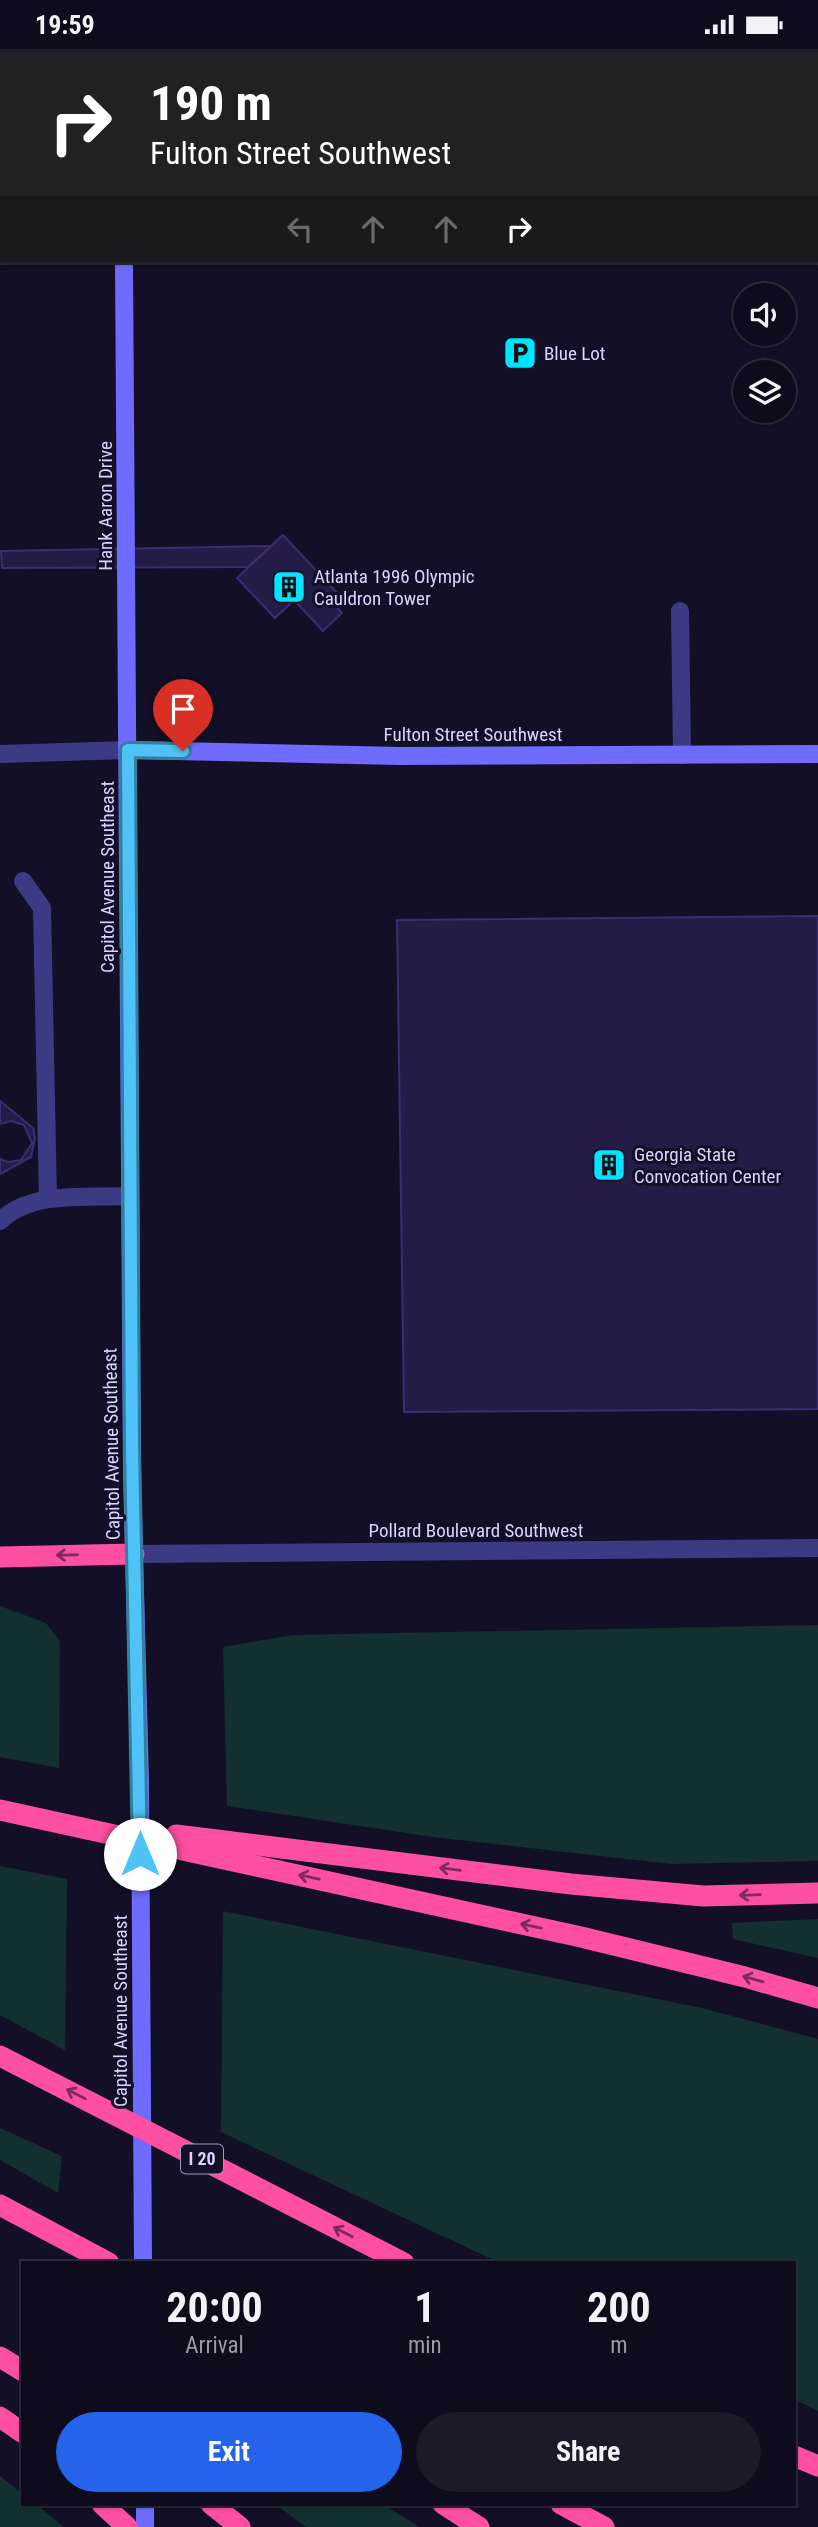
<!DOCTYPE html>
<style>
:root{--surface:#0e0b1c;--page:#1c1929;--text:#f1f3f6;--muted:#9b9ba3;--line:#2e2b3b;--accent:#2563eb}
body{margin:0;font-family:"Roboto Condensed",sans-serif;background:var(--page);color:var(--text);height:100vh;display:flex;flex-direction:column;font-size:26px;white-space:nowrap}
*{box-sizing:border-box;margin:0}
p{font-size:23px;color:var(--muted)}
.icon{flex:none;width:38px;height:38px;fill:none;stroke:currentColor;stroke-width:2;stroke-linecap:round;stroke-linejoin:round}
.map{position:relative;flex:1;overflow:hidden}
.sheet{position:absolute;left:21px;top:2212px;width:775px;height:245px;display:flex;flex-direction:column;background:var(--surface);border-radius:0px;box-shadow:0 2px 5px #0004,0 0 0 2px var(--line)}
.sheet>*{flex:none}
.hud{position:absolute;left:0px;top:0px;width:819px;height:214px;box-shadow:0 2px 5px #0004,0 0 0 2px var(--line);background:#202124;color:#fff;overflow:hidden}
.controls{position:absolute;left:733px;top:234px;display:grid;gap:14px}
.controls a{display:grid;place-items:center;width:63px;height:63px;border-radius:50%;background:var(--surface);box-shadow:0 2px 5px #0004,0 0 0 2px var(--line);font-size:35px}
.pin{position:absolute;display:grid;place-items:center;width:60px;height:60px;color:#fff;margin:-72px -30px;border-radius:50% 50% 50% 0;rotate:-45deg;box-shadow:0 0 7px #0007}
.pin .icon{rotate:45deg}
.me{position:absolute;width:77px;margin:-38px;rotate:0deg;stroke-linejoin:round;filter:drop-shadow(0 0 5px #0008)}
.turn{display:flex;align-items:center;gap:24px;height:147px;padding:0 35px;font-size:32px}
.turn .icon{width:91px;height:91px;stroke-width:2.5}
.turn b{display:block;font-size:49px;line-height:60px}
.lanes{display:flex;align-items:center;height:66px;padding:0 35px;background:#0003;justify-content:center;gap:35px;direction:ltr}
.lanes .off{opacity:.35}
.eta{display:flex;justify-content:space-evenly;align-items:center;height:119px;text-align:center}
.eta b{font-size:42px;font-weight:700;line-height:49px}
.button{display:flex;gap:14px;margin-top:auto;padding:14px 35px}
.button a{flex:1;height:80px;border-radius:42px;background:var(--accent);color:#fff;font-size:28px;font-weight:700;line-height:80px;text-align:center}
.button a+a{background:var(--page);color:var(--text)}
.status{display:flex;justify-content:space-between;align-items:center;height:49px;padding:0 35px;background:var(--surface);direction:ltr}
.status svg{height:19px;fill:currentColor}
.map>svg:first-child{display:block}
</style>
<div class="status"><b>19:59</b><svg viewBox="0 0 49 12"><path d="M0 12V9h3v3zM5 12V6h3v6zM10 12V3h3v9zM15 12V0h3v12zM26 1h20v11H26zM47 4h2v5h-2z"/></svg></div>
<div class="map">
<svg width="818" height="2478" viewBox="0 0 818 2478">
<rect width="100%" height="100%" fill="#130f26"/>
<g fill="#12302f">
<polygon points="0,1557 46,1574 60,1593 59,1719 0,1708"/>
<polygon points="818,1576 818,1812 671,1815 433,1788 227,1757 223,1598 292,1586"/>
<polygon points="0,1817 67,1830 65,2001 0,1966"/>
<polygon points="223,1862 702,1959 818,1990 818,2362 795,2351 794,2214 500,2214 221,2083"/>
<polygon points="818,1870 818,1909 733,1890 732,1874"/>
<polygon points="0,2079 62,2107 58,2144 0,2111"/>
<polygon points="0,2427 23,2445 23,2455 36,2455 64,2478 0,2478"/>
<polygon points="275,2455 382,2455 420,2478 306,2478"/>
</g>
<g fill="#241b47" stroke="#3b2d73" stroke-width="2">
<polygon points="283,486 340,547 333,554 342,564 323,582 294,551 275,569 237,529"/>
<polygon points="271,497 248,518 2,519 1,502"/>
<polygon points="818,867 818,1360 404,1363 397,871"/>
<polygon points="0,1052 33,1079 35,1089 31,1108 0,1125 0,1110 8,1113 21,1111 32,1094 24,1076 11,1072 0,1075"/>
</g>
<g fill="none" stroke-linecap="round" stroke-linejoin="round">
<g stroke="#3d3a85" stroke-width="18">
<polyline points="680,562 682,706"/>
<polyline points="23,832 42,859 48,1150"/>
<path d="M0,1172C32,1141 88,1149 130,1147"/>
</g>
<g stroke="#3d3a85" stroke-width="18">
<polyline points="0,705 128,701"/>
<polyline points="134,1505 818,1499"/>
</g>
<g stroke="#6f6bff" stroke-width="18">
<polyline points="122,0 122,2"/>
<polyline points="124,212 132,1427 140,1732 143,2214"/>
<polyline points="128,701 399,707 818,705"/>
<polyline points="145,2455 145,2478"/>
</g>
<g stroke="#ff4fa3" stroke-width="21">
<polyline points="0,1508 134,1505"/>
<polyline points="0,1761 581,1888 745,1928 818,1949"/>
<polyline points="176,1786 571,1835 703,1847 818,1844"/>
<polyline points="0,2007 404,2214"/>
<polyline points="0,2156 109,2214"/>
<polyline points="0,2308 23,2322"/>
<polyline points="0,2368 23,2384"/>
<polyline points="794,2407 818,2417"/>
<polyline points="102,2455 127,2478"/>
<polyline points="211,2455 240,2478"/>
<polyline points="443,2455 479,2478"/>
<polyline points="561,2455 604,2478"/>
</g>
</g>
<defs><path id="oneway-shaft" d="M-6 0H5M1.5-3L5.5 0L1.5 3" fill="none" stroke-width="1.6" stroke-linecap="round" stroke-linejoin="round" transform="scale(1.75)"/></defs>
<g stroke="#7d2c5e">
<use href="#oneway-shaft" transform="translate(67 1506) rotate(179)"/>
<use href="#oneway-shaft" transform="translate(450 1820) rotate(-173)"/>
<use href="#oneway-shaft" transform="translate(309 1828) rotate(-168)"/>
<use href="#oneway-shaft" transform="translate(750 1846) rotate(178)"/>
<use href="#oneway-shaft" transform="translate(531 1877) rotate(-168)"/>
<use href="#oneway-shaft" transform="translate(753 1930) rotate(-164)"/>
<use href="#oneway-shaft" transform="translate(76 2045) rotate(-153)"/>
<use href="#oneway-shaft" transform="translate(343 2183) rotate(-153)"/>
</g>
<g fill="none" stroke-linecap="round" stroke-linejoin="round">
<defs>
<polyline id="route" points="140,1805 132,1399 128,701 183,702"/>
</defs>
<use href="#route" stroke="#337fa1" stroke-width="18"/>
<use href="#route" stroke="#4fc3f7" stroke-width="12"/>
</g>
<defs>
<symbol id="parking-square" viewBox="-11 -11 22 22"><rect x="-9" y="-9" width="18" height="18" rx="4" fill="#00e5ff" stroke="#130f26"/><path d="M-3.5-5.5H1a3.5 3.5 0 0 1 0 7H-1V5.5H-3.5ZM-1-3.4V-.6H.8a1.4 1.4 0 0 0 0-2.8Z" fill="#111"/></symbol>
<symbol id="building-square" viewBox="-11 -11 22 22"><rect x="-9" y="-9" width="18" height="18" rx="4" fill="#00e5ff" stroke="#130f26"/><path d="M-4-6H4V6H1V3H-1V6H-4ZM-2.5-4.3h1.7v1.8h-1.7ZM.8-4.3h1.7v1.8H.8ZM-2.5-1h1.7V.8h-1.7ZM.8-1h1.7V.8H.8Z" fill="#111"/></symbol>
</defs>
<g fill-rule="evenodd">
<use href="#parking-square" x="501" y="285" width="38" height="38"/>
<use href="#building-square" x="270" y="519" width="38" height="38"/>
<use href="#building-square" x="590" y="1097" width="38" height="38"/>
</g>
<g text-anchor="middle" stroke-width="6" stroke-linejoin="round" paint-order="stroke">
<rect fill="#130f26" stroke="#9e99be" stroke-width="2" x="181" y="2095.5" width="42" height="29" rx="5"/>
<g font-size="18" font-weight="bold" fill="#d9d4ff">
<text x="202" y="2116">I 20</text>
</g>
<g font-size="19" fill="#d9d4ff" stroke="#130f26" text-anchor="start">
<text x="544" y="311">Blue Lot</text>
<text x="314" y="534">Atlanta 1996 Olympic<tspan x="314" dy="22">Cauldron Tower</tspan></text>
<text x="634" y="1112">Georgia State<tspan x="634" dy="22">Convocation Center</tspan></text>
</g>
<g font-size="19" fill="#d9d4ff" stroke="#130f26">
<text transform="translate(105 457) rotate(-90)" y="7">Hank Aaron Drive</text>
<text x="473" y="692">Fulton Street Southwest</text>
<text transform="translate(107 828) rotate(-90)" y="7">Capitol Avenue Southeast</text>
<text transform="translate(111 1395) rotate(-91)" y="7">Capitol Avenue Southeast</text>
<text x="476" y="1488">Pollard Boulevard Southwest</text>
<text transform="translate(120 1962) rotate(-90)" y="7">Capitol Avenue Southeast</text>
</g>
</g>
</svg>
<div class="controls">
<a><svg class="icon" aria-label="sound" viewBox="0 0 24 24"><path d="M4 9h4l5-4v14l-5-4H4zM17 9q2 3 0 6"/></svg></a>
<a><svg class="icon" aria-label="layers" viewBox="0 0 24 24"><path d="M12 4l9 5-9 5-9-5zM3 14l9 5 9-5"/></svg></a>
</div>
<div class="pin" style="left:183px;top:702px;background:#d93025"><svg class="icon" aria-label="arrive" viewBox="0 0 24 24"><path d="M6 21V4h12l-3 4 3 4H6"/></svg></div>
<svg class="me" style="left:140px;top:1805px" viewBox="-20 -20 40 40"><circle r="19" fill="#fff"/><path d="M0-13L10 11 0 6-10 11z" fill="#4fc3f7"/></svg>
<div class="hud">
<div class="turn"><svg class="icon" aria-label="right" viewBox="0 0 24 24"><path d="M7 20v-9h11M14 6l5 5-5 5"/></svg><div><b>190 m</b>Fulton Street Southwest</div></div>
<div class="lanes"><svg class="icon off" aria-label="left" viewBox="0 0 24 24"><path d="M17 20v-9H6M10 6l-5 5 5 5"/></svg><svg class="icon off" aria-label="ahead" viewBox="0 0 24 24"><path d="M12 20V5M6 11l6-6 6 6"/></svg><svg class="icon off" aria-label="ahead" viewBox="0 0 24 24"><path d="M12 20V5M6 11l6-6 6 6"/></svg><svg class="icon" aria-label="right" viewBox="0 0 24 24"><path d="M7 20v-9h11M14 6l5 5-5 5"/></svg></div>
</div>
<section class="sheet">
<div class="eta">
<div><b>20:00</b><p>Arrival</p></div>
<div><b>1</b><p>min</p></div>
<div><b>200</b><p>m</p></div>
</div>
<div class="button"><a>Exit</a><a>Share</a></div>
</section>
</div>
